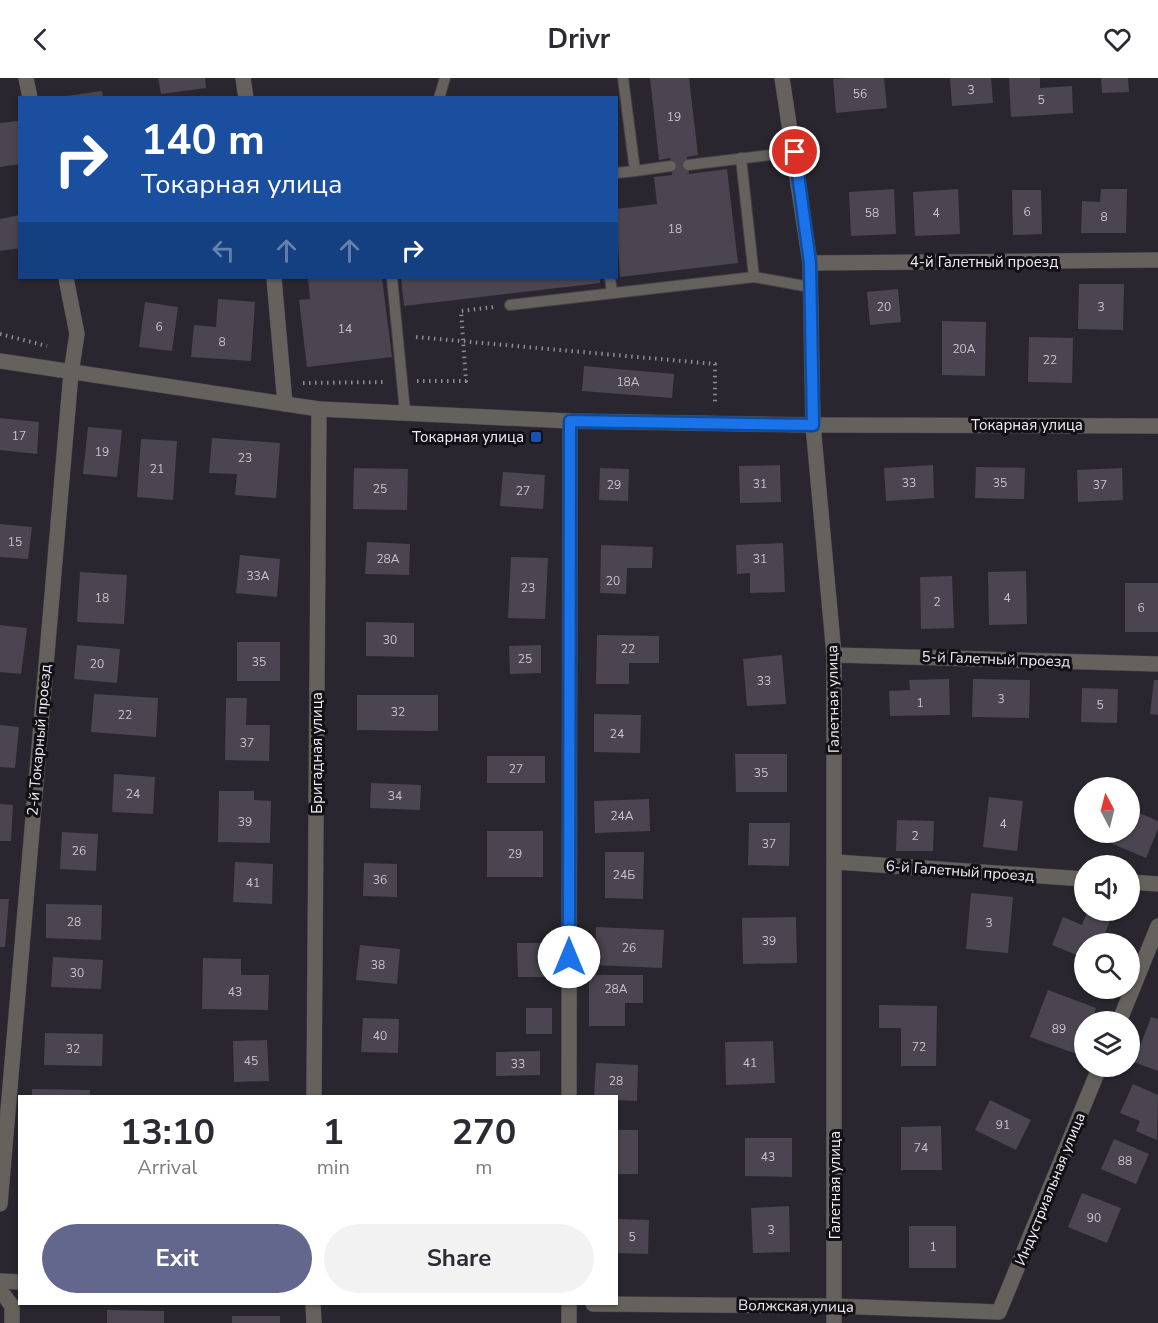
<!DOCTYPE html>
<meta charset="utf-8">
<style>
:root{--surface:#fff;--page:#f2f2f3;--text:#2b2b33;--muted:#7c7c81;--accent:#63678d}
body{margin:0;font-family:"Nunito Sans",sans-serif;background:var(--page);color:var(--text);height:100vh;display:flex;flex-direction:column;font-size:22px;white-space:nowrap}
*{box-sizing:border-box;margin:0}
p{font-size:20px;color:var(--muted)}
.icon{flex:none;width:33px;height:33px;fill:none;stroke:currentColor;stroke-width:2;stroke-linecap:round;stroke-linejoin:round}
.map{position:relative;flex:1;overflow:hidden}
.panel{position:absolute;left:18px;top:1017px;width:600px;height:210px;display:flex;flex-direction:column;background:var(--surface);border-radius:0px;box-shadow:0 2px 4px #0004}
.panel>*{flex:none}
.hud{position:absolute;left:18px;top:18px;width:600px;height:183px;border-radius:0px;box-shadow:0 2px 4px #0004;background:#1a4fa0;color:#fff;overflow:hidden}
.needle{width:39px;rotate:353deg}
.controls{position:absolute;left:1074px;top:699px;display:grid;gap:12px}
.controls a{display:grid;place-items:center;width:66px;height:66px;border-radius:50%;background:var(--surface);box-shadow:0 2px 4px #0004;font-size:30px}
.pin{position:absolute;display:grid;place-items:center;width:51px;height:51px;color:#fff;margin:-26px;border:3px solid #fff;border-radius:50%;box-shadow:0 2px 6px #0007}
.me{position:absolute;width:66px;margin:-33px;rotate:0deg;stroke-linejoin:round;filter:drop-shadow(0 0 4px #0008)}
.turn{display:flex;align-items:center;gap:21px;height:126px;padding:0 24px;font-size:27px}
.turn .icon{width:78px;height:78px;stroke-width:2.5}
.turn b{display:block;font-size:42px;line-height:51px}
.lanes{display:flex;align-items:center;height:57px;padding:0 24px;background:#0003;justify-content:center;gap:30px;direction:ltr}
.lanes .off{opacity:.35}
.eta{display:flex;justify-content:space-evenly;align-items:center;height:102px;text-align:center}
.eta b{font-size:36px;font-weight:700;line-height:42px}
.action{display:flex;gap:12px;margin-top:auto;padding:12px 24px}
.action a{flex:1;height:69px;border-radius:36px;background:var(--accent);color:#fff;font-size:24px;font-weight:700;line-height:69px;text-align:center}
.action a+a{background:var(--page);color:var(--text)}
header{display:flex;justify-content:space-between;align-items:center;height:78px;padding:0 24px;background:var(--surface);font-size:27px;font-weight:700}
.map>svg:first-child{display:block}
</style>
<header><svg class="icon" aria-label="back" viewBox="0 0 24 24"><path d="M15 5l-7 7 7 7"/></svg>Drivr<svg class="icon" aria-label="heart" viewBox="0 0 24 24"><path d="M12 20l-8-8c-3-5 5-10 8-4 3-6 11-1 8 4z"/></svg></header>
<div class="map">
<svg width="1158" height="1245" viewBox="0 0 1158 1245">
<rect width="100%" height="100%" fill="#2a262f"/>
<g fill="#4a4550">
<polygon points="158,0 205,0 206,10 161,16"/>
<polygon points="650,0 689,0 698,77 687,79 689,96 727,91 738,185 620,199 616,131 657,126 654,99 672,97 670,80 659,82"/>
<polygon points="845,0 884,0 887,30 836,35 833,1"/>
<polygon points="950,0 991,0 993,25 952,28"/>
<polygon points="1009,0 1040,0 1040,10 1072,8 1073,35 1011,39"/>
<polygon points="1101,0 1128,0 1129,14 1102,15"/>
<polygon points="102,13 103,20 66,20 66,18"/>
<polygon points="18,43 20,86 0,89 0,45"/>
<polygon points="894,111 896,156 851,158 849,114"/>
<polygon points="958,111 960,156 915,158 913,114"/>
<polygon points="1101,111 1127,111 1126,155 1081,155 1082,123 1100,124"/>
<polygon points="1012,112 1041,112 1042,156 1013,157"/>
<polygon points="20,137 20,170 0,173 0,141"/>
<polygon points="308,200 382,200 392,279 307,289 299,222 310,221"/>
<polygon points="401,200 600,200 600,205 404,228"/>
<polygon points="1079,206 1124,206 1123,252 1078,251"/>
<polygon points="898,211 901,244 870,247 867,214"/>
<polygon points="218,221 255,224 251,283 191,279 194,247 216,249"/>
<polygon points="145,224 178,229 172,273 139,269"/>
<polygon points="942,243 986,244 985,298 942,297"/>
<polygon points="1029,259 1073,260 1072,305 1028,304"/>
<polygon points="584,288 674,296 672,320 582,313"/>
<polygon points="0,340 39,344 37,376 0,372"/>
<polygon points="88,349 122,352 117,399 83,396"/>
<polygon points="212,360 280,365 276,420 235,417 237,396 209,395"/>
<polygon points="141,361 177,363 173,422 137,419"/>
<polygon points="780,387 781,424 740,425 739,388"/>
<polygon points="933,387 934,420 886,423 884,390"/>
<polygon points="976,389 1025,390 1024,421 975,420"/>
<polygon points="354,390 408,391 407,432 353,431"/>
<polygon points="600,390 629,391 628,423 599,422"/>
<polygon points="1122,390 1123,422 1078,424 1077,392"/>
<polygon points="503,394 545,397 543,431 500,428"/>
<polygon points="0,446 32,449 28,481 0,479"/>
<polygon points="367,464 410,466 409,497 365,496"/>
<polygon points="783,465 785,514 750,515 750,495 737,496 736,467"/>
<polygon points="601,467 653,469 652,490 627,490 626,516 600,515"/>
<polygon points="240,477 280,481 277,519 236,515"/>
<polygon points="511,479 548,480 545,541 508,540"/>
<polygon points="1026,493 1027,546 989,547 988,494"/>
<polygon points="80,494 127,497 124,546 77,544"/>
<polygon points="952,498 954,550 921,551 920,499"/>
<rect x="1125" y="505" width="33" height="49"/>
<polygon points="366,544 414,545 414,579 366,578"/>
<polygon points="0,547 27,550 21,596 0,594"/>
<polygon points="597,557 659,558 659,585 629,585 629,606 596,606"/>
<rect x="237" y="564" width="43" height="39"/>
<polygon points="77,567 120,571 117,605 74,601"/>
<polygon points="541,567 541,595 510,596 509,568"/>
<polygon points="782,577 786,626 747,628 743,581"/>
<polygon points="949,601 950,637 890,638 889,613 910,612 909,602"/>
<polygon points="973,601 1030,602 1029,640 972,639"/>
<polygon points="1154,602 1158,602 1158,637 1150,636"/>
<polygon points="1082,610 1118,611 1117,645 1081,644"/>
<polygon points="94,616 158,620 156,659 91,654"/>
<polygon points="357,617 438,617 438,653 357,652"/>
<polygon points="226,620 247,620 246,647 270,647 269,683 225,682"/>
<polygon points="594,636 641,637 640,675 594,674"/>
<polygon points="0,647 19,649 15,690 0,689"/>
<polygon points="735,676 787,676 787,714 736,714"/>
<rect x="487" y="678" width="58" height="27"/>
<polygon points="114,696 155,699 153,736 112,734"/>
<polygon points="371,705 421,707 420,732 370,730"/>
<polygon points="219,713 254,713 254,722 271,723 270,765 218,764"/>
<polygon points="989,719 1023,723 1017,773 983,769"/>
<polygon points="649,721 650,753 595,755 594,723"/>
<polygon points="0,726 13,727 11,763 0,763"/>
<polygon points="1130,731 1158,743 1158,751 1146,780 1096,759 1098,754 1130,754"/>
<polygon points="897,742 934,743 933,773 896,773"/>
<polygon points="749,745 790,745 789,788 748,787"/>
<rect x="487" y="753" width="56" height="46"/>
<polygon points="62,754 98,756 96,793 60,791"/>
<polygon points="605,774 644,774 643,821 605,820"/>
<polygon points="235,784 273,786 272,826 233,824"/>
<polygon points="364,785 397,786 397,819 363,818"/>
<polygon points="971,815 1013,819 1008,875 966,871"/>
<polygon points="0,821 9,821 5,869 0,869"/>
<polygon points="46,826 102,827 101,862 46,860"/>
<polygon points="1088,832 1114,832 1101,866 1084,866 1084,880 1052,867 1063,839 1082,847"/>
<polygon points="796,839 797,885 743,886 742,840"/>
<polygon points="596,849 664,852 662,890 594,887"/>
<polygon points="517,865 552,865 552,899 518,899"/>
<polygon points="360,867 400,871 397,906 356,902"/>
<polygon points="53,879 103,882 101,911 51,909"/>
<polygon points="203,880 241,881 241,897 269,897 268,932 202,931"/>
<polygon points="589,897 643,897 643,925 625,925 625,948 589,948"/>
<polygon points="1048,912 1096,930 1091,944 1084,944 1084,962 1079,977 1030,959"/>
<polygon points="879,927 937,928 936,988 901,988 901,950 879,950"/>
<rect x="526" y="930" width="26" height="26"/>
<polygon points="1151,939 1158,941 1158,993 1134,984"/>
<polygon points="363,940 399,941 398,975 361,974"/>
<polygon points="45,955 103,956 102,988 44,987"/>
<polygon points="267,962 269,1003 234,1004 233,963"/>
<polygon points="773,963 775,1005 726,1007 725,964"/>
<polygon points="540,973 540,997 496,998 496,974"/>
<polygon points="596,985 638,987 637,1023 616,1022 616,1018 594,1018"/>
<polygon points="1133,1006 1158,1017 1157,1062 1136,1053 1140,1043 1120,1035"/>
<polygon points="32,1011 90,1012 90,1018 32,1018"/>
<polygon points="990,1022 1031,1042 1016,1072 975,1052"/>
<polygon points="941,1048 942,1092 901,1092 901,1049"/>
<rect x="616" y="1052" width="22" height="44"/>
<polygon points="745,1060 792,1060 792,1099 745,1098"/>
<polygon points="1114,1061 1149,1076 1136,1106 1101,1091"/>
<polygon points="1082,1115 1121,1130 1107,1165 1068,1149"/>
<polygon points="789,1128 790,1174 753,1175 751,1130"/>
<polygon points="616,1141 649,1142 648,1176 616,1175"/>
<rect x="909" y="1148" width="47" height="42"/>
<polygon points="107,1232 164,1233 164,1245 107,1245"/>
<rect x="232" y="1238" width="48" height="7"/>
</g>
<g fill="none" stroke-linecap="round" stroke-linejoin="round">
<defs>
<g id="service">
<polyline points="439,20 445,0"/>
<polyline points="688,87 795,74"/>
<polyline points="635,93 671,88"/>
<polyline points="616,95 635,93 623,0"/>
<polyline points="754,199 810,209"/>
<polyline points="392,200 405,334"/>
<polyline points="610,200 612,215"/>
<polyline points="510,227 754,199 741,80"/>
</g>
<g id="minor">
<polyline points="26,0 30,20"/>
<polyline points="243,0 246,20"/>
<polyline points="810,185 1158,182"/>
<polyline points="274,200 285,326"/>
<polyline points="813,347 834,577 834,1245"/>
<polyline points="834,577 1158,586"/>
<polyline points="836,784 1084,801"/>
<polyline points="1130,804 1158,806"/>
<polyline points="1119,944 1158,848"/>
<polyline points="314,1018 319,331"/>
<polyline points="569,1018 570,343"/>
<polyline points="0,1126 71,295 77,256 66,200"/>
<polyline points="0,1203 20,1204"/>
<polyline points="0,1212 12,1228 12,1245"/>
<polyline points="313,1226 314,1245"/>
<polyline points="569,1226 569,1245"/>
<polyline points="593,1226 834,1228 999,1234 1100,988"/>
</g>
<g id="tertiary">
<polyline points="782,0 810,185 813,347"/>
<polyline points="0,283 319,331 570,343 813,347 1158,348"/>
</g>
</defs>
<use href="#service" stroke="#46424a" stroke-width="12"/>
<use href="#minor" stroke="#46424a" stroke-width="16"/>
<use href="#tertiary" stroke="#46424a" stroke-width="16"/>
<g stroke="#8d8a91" stroke-width="4" stroke-dasharray="1.5 4.5" stroke-linecap="butt">
<polyline points="0,256 47,268"/>
<polyline points="416,259 715,286 715,327"/>
<polyline points="417,303 466,303 461,233 494,229"/>
<polyline points="303,305 386,304"/>
</g>
<use href="#service" stroke="#65615c" stroke-width="10"/>
<use href="#minor" stroke="#65615c" stroke-width="15"/>
<use href="#tertiary" stroke="#65615c" stroke-width="15"/>
</g>
<g fill="none" stroke-linecap="round" stroke-linejoin="round">
<defs>
<polyline id="route" points="569,879 570,343 813,347 810,185 795,74"/>
</defs>
<use href="#route" stroke="#114b97" stroke-width="15"/>
<use href="#route" stroke="#1a73e8" stroke-width="10"/>
</g>
<rect fill="#1a4fb4" stroke="#121014" stroke-width="2" x="530" y="353" width="12" height="12" rx="3"/>
<g text-anchor="middle" stroke-width="6" stroke-linejoin="round" paint-order="stroke">
<g font-size="12" fill="#c6c3ca">
<text x="971" y="16">3</text>
<text x="860" y="20">56</text>
<text x="1041" y="26">5</text>
<text x="674" y="43">19</text>
<text x="1027" y="138">6</text>
<text x="872" y="139">58</text>
<text x="936" y="139">4</text>
<text x="1104" y="143">8</text>
<text x="675" y="155">18</text>
<text x="884" y="233">20</text>
<text x="1101" y="233">3</text>
<text x="159" y="253">6</text>
<text x="345" y="255">14</text>
<text x="222" y="268">8</text>
<text x="964" y="275">20А</text>
<text x="1050" y="286">22</text>
<text x="628" y="308">18А</text>
<text x="19" y="362">17</text>
<text x="102" y="378">19</text>
<text x="245" y="384">23</text>
<text x="157" y="395">21</text>
<text x="909" y="409">33</text>
<text x="1000" y="409">35</text>
<text x="760" y="410">31</text>
<text x="614" y="411">29</text>
<text x="1100" y="411">37</text>
<text x="380" y="415">25</text>
<text x="523" y="417">27</text>
<text x="15" y="468">15</text>
<text x="388" y="485">28А</text>
<text x="760" y="485">31</text>
<text x="258" y="502">33А</text>
<text x="613" y="507">20</text>
<text x="528" y="514">23</text>
<text x="102" y="524">18</text>
<text x="1007" y="524">4</text>
<text x="937" y="528">2</text>
<text x="1141" y="534">6</text>
<text x="390" y="566">30</text>
<text x="628" y="575">22</text>
<text x="525" y="585">25</text>
<text x="259" y="588">35</text>
<text x="97" y="590">20</text>
<text x="764" y="607">33</text>
<text x="1001" y="625">3</text>
<text x="920" y="629">1</text>
<text x="1100" y="631">5</text>
<text x="398" y="638">32</text>
<text x="125" y="641">22</text>
<text x="617" y="660">24</text>
<text x="247" y="669">37</text>
<text x="516" y="695">27</text>
<text x="761" y="699">35</text>
<text x="133" y="720">24</text>
<text x="395" y="722">34</text>
<text x="622" y="742">24А</text>
<text x="245" y="748">39</text>
<text x="1003" y="750">4</text>
<text x="915" y="762">2</text>
<text x="769" y="770">37</text>
<text x="79" y="777">26</text>
<text x="515" y="780">29</text>
<text x="624" y="801">24Б</text>
<text x="380" y="806">36</text>
<text x="253" y="809">41</text>
<text x="74" y="848">28</text>
<text x="989" y="849">3</text>
<text x="769" y="867">39</text>
<text x="629" y="874">26</text>
<text x="378" y="891">38</text>
<text x="77" y="899">30</text>
<text x="616" y="915">28А</text>
<text x="235" y="918">43</text>
<text x="1059" y="955">89</text>
<text x="380" y="962">40</text>
<text x="919" y="973">72</text>
<text x="73" y="975">32</text>
<text x="251" y="987">45</text>
<text x="750" y="989">41</text>
<text x="518" y="990">33</text>
<text x="616" y="1007">28</text>
<text x="1003" y="1051">91</text>
<text x="921" y="1074">74</text>
<text x="768" y="1083">43</text>
<text x="1125" y="1087">88</text>
<text x="1094" y="1144">90</text>
<text x="771" y="1156">3</text>
<text x="632" y="1163">5</text>
<text x="933" y="1173">1</text>
</g>
<g font-size="15" fill="#f0edf3" stroke="#121014">
<text x="984" y="189">4-й Галетный проезд</text>
<text x="1027" y="352">Токарная улица</text>
<text transform="translate(996 581) rotate(2)" y="5">5-й Галетный проезд</text>
<text transform="translate(833 621) rotate(-91)" y="5">Галетная улица</text>
<text transform="translate(39 662) rotate(-85)" y="5">2-й Токарный проезд</text>
<text transform="translate(317 675) rotate(-90)" y="5">Бригадная улица</text>
<text transform="translate(960 793) rotate(4)" y="5">6-й Галетный проезд</text>
<text transform="translate(835 1107) rotate(-90)" y="5">Галетная улица</text>
<text transform="translate(1050 1111) rotate(-68)" y="5">Индустриальная улица</text>
<text transform="translate(796 1228) rotate(1)" y="5">Волжская улица</text>
</g>
<g font-size="15" fill="#f0edf3" stroke="#121014" text-anchor="end">
<text x="524" y="364">Токарная улица</text>
</g>
</g>
</svg>
<div class="controls">
<a><svg class="needle" viewBox="-14 -14 28 28"><path d="M0-13l5 13h-10z" fill="#e53935"/><path d="M0 13l5-13h-10z" fill="#7c7c81"/></svg></a>
<a><svg class="icon" aria-label="sound" viewBox="0 0 24 24"><path d="M4 9h4l5-4v14l-5-4H4zM17 9q2 3 0 6"/></svg></a>
<a><svg class="icon" aria-label="search" viewBox="0 0 24 24"><circle cx="10" cy="10" r="6"/><path d="M15 15l6 6"/></svg></a>
<a><svg class="icon" aria-label="layers" viewBox="0 0 24 24"><path d="M12 4l9 5-9 5-9-5zM3 14l9 5 9-5"/></svg></a>
</div>
<div class="pin" style="left:795px;top:74px;background:#d93025"><svg class="icon" aria-label="arrive" viewBox="0 0 24 24"><path d="M6 21V4h12l-3 4 3 4H6"/></svg></div>
<svg class="me" style="left:569px;top:879px" viewBox="-20 -20 40 40"><circle r="19" fill="#fff"/><path d="M0-13L10 11 0 6-10 11z" fill="#1a73e8"/></svg>
<div class="hud">
<div class="turn"><svg class="icon" aria-label="right" viewBox="0 0 24 24"><path d="M7 20v-9h11M14 6l5 5-5 5"/></svg><div><b>140 m</b>Токарная улица</div></div>
<div class="lanes"><svg class="icon off" aria-label="left" viewBox="0 0 24 24"><path d="M17 20v-9H6M10 6l-5 5 5 5"/></svg><svg class="icon off" aria-label="ahead" viewBox="0 0 24 24"><path d="M12 20V5M6 11l6-6 6 6"/></svg><svg class="icon off" aria-label="ahead" viewBox="0 0 24 24"><path d="M12 20V5M6 11l6-6 6 6"/></svg><svg class="icon" aria-label="right" viewBox="0 0 24 24"><path d="M7 20v-9h11M14 6l5 5-5 5"/></svg></div>
</div>
<section class="panel">
<div class="eta">
<div><b>13:10</b><p>Arrival</p></div>
<div><b>1</b><p>min</p></div>
<div><b>270</b><p>m</p></div>
</div>
<div class="action"><a>Exit</a><a>Share</a></div>
</section>
</div>
